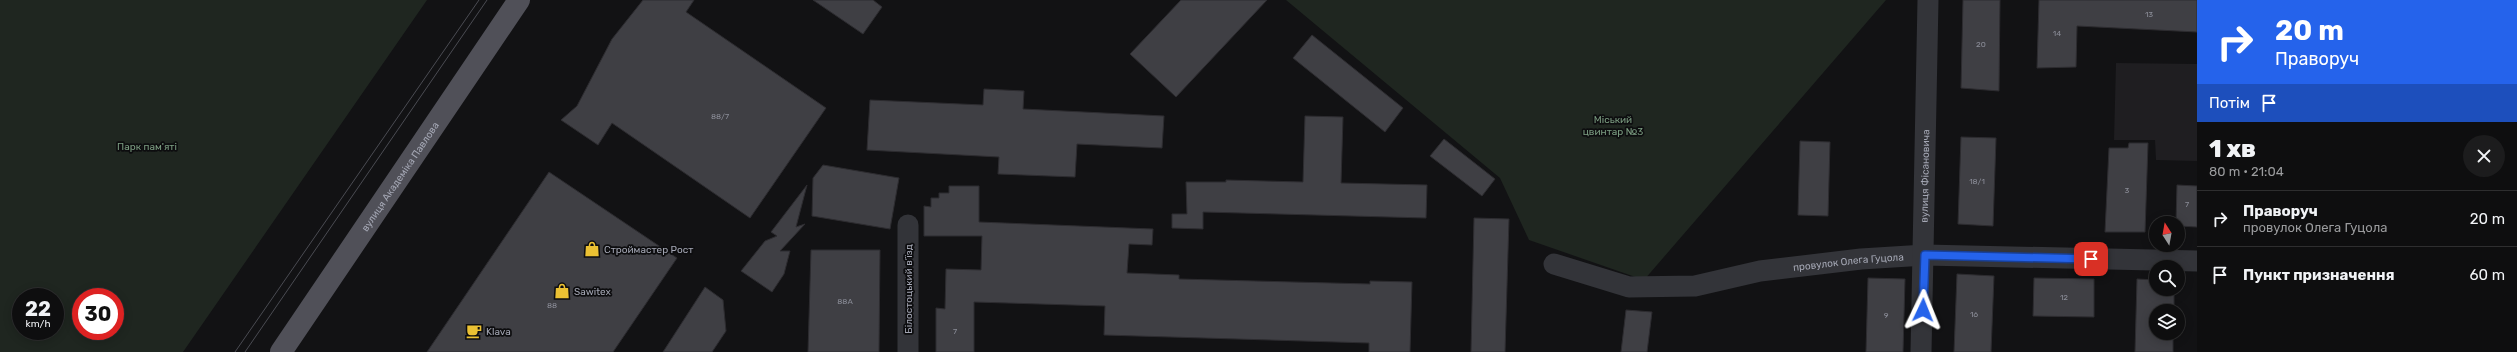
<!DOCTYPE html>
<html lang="uk">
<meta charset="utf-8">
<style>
:root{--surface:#0e0e0f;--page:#1c1c1d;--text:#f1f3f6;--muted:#9b9c9e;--line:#2e2e2f}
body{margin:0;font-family:Rubik,sans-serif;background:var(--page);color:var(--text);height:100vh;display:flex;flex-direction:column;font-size:15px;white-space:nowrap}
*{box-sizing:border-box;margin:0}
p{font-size:13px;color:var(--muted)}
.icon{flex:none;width:22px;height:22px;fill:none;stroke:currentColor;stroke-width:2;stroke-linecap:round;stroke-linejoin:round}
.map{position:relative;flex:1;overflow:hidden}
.panel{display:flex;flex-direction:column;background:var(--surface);width:320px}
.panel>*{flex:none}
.hud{background:#2563eb;color:#fff;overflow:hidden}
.needle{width:26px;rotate:349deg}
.fabs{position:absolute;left:2149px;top:216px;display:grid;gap:8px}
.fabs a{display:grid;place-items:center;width:36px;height:36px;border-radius:50%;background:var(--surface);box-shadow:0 2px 10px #0003,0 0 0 1px var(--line);font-size:20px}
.speed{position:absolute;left:12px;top:288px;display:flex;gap:8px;font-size:20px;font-weight:700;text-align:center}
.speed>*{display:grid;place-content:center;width:52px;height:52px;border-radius:50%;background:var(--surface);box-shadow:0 2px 10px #0003,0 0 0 1px var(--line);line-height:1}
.speed small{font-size:10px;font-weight:400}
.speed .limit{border:6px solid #d22;background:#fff;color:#111}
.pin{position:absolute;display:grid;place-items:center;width:34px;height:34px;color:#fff;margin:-17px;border-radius:8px;box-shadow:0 2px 6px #0006}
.me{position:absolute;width:44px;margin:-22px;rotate:2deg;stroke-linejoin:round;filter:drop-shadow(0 0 3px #0008)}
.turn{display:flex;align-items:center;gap:14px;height:84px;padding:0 12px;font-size:18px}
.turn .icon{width:52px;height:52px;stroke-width:2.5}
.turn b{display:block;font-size:28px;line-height:34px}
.then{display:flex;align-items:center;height:38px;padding:0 12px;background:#0003;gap:8px;font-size:15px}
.round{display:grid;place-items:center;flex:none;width:42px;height:42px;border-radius:21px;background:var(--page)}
.head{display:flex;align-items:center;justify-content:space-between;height:68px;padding:0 12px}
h1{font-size:24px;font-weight:800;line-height:30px}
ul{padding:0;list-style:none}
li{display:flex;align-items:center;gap:12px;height:56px;padding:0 12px;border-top:1px solid var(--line)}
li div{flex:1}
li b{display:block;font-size:15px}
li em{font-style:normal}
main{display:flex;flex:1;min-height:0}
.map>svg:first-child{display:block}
</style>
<main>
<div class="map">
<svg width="2197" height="352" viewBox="0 0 2197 352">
<rect width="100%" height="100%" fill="#121214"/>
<polygon fill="#1f1e21" points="2116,63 2197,64 2197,161 2156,160 2155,140 2114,140"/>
<g fill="#1f2620" fill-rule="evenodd">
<path d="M0,0H427L183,352H0ZM21,297H55V331H21ZM81,297H115V331H81Z"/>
<polygon points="1286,0 1886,0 1644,280 1529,240 1500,178"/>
</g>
<g fill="#3f3f44" stroke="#2d2c30">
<polygon points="643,0 694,0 686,12 826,108 750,218 612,123 598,145 561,120 577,106 612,39"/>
<polygon points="813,0 873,0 882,7 863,34"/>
<polygon points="1181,0 1267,0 1176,97 1130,54"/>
<polygon points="1963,0 2000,0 1999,91 1961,88"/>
<polygon points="2039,0 2197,0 2197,32 2077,26 2076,67 2037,68"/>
<polygon points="1312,35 1403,108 1385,132 1293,58"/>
<polygon points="984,89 1024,91 1023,109 1164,116 1162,148 1077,144 1075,177 998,174 999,157 867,150 870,100 983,105"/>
<polygon points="1305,116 1343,117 1341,183 1427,185 1426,218 1203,212 1203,229 1172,228 1172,214 1187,214 1186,182 1226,182 1226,180 1303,182"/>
<polygon points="1961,137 1996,138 1993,226 1958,224"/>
<polygon points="1444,139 1495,179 1482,196 1430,156"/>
<polygon points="1800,141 1830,142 1828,216 1798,215"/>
<polygon points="2129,143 2148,143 2145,232 2105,232 2109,148 2128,148"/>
<polygon points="823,165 899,178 890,229 812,216 813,178"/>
<polygon points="549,172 677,258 613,352 427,352"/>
<polygon points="807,185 796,227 805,224 780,251 790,251 784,274 772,292 741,271 765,241 777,236 771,232"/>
<polygon points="2177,185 2197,186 2197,227 2178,226 2176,223"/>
<polygon points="949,186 979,186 979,222 1153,229 1152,245 1129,244 1127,273 1179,275 1179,279 1370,284 1370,281 1412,282 1410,352 1369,352 1369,343 1104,335 1105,306 974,302 974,352 936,352 936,308 945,309 946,269 981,270 982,236 924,236 924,206 931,207 931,198 939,198 939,193 949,193"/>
<polygon points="1474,218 1509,219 1505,352 1471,352"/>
<polygon points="811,250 880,250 879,352 808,352"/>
<polygon points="1957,274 1994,276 1991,352 1954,352"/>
<polygon points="1868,278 1905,279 1903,352 1866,352"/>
<polygon points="2034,278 2094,279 2094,317 2033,316"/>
<polygon points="2137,279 2156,280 2156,289 2174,289 2174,311 2156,311 2156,333 2173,333 2173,352 2135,352"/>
<polygon points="705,287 723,300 726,331 712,352 663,352"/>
<polygon points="1626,310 1652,312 1647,352 1621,352"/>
</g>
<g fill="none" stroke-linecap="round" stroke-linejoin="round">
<g stroke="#333439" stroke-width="21">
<polyline points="908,225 908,352"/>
<path id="s1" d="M1554,264L1629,287L1695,286L1760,271L1861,259L1925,255L2197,261"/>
<path id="s2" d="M1921,352L1928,0"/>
</g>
<path stroke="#505058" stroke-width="22" id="s3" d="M281,352L519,0"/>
<g stroke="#4a4b52" stroke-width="1">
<polyline points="235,352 479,0"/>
<polyline points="245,352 487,0"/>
</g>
</g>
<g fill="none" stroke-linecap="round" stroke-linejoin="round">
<defs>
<polyline id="route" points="1923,310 1925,255 2091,259"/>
</defs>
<use href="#route" stroke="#184099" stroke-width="10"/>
<use href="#route" stroke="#2563eb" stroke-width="7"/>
</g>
<defs>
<symbol id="shop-bare" viewBox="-9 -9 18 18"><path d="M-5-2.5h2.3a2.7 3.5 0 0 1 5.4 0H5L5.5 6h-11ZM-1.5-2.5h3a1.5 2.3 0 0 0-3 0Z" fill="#ebc133" stroke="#0d0d0f" stroke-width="2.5" paint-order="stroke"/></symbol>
<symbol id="cafe-bare" viewBox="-9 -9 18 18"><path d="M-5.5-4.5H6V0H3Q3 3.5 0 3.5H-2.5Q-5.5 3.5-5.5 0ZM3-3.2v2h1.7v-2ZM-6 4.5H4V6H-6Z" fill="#ebc133" stroke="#0d0d0f" stroke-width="2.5" paint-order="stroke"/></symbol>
</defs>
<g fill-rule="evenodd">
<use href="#shop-bare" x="581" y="238" width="22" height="22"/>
<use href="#shop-bare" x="551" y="280" width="22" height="22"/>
<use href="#cafe-bare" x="463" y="320" width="22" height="22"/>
</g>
<g text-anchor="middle" stroke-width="3.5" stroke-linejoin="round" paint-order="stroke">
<g font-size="8" fill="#8b8d98">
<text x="2149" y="17">13</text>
<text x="2057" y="36">14</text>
<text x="1981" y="47">20</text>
<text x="720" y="119">88/7</text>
<text x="1977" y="184">18/1</text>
<text x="2127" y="193">3</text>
<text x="2187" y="207">7</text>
<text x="2064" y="300">12</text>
<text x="845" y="304">88А</text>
<text x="552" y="308">88</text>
<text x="1974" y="317">16</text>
<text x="1886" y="318">9</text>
<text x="955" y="334">7</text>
</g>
<g font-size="10" fill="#7c9e82" stroke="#0d0d0f">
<text x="1613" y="123">Міський<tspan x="1613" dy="12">цвинтар №3</tspan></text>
<text x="147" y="150">Парк пам'яті</text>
</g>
<g font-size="10" fill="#a4a7b4" stroke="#0d0d0f">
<text dy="4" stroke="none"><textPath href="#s3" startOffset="212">вулиця Академіка Павлова</textPath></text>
<text dy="4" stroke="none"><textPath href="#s2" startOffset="176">вулиця Фісановича</textPath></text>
<text dy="4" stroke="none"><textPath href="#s1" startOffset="300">провулок Олега Гуцола</textPath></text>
<text transform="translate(908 289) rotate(-90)" y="4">Білостоцький в’їзд</text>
</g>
<g font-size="10" fill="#a4a7b4" stroke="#0d0d0f" text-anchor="start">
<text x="604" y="253">Строймастер Рост</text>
<text x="574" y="295">Sawitex</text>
<text x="486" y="335">Klava</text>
</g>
</g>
</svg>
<div class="fabs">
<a><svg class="needle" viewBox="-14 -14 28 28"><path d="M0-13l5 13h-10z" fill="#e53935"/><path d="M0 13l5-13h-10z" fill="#9b9c9e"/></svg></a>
<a><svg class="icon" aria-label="search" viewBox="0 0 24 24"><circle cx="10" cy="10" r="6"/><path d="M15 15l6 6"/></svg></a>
<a><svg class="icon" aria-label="layers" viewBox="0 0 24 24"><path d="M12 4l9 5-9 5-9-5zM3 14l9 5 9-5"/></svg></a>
</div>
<div class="speed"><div>22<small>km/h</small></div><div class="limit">30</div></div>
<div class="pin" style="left:2091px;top:259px;background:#d93025"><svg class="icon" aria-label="arrive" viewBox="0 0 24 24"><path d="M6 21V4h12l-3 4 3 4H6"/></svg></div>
<svg class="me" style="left:1923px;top:310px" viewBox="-20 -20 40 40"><path d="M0-17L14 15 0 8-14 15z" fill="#2563eb" stroke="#fff" stroke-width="4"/></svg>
</div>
<section class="panel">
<div class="hud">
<div class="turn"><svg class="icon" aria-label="right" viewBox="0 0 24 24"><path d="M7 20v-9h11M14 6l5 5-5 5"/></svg><div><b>20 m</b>Праворуч</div></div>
<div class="then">Потім<svg class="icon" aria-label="arrive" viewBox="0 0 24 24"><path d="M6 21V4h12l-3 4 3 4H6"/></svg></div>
</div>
<div class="head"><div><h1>1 хв</h1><p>80 m · 21:04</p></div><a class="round"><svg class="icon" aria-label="close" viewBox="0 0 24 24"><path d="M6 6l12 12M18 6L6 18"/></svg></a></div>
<ul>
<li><svg class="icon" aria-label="right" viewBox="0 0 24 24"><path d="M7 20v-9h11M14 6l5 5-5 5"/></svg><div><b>Праворуч</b><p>провулок Олега Гуцола</p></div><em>20 m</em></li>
<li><svg class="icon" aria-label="arrive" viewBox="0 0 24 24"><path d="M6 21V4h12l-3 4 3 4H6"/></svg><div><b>Пункт призначення</b></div><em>60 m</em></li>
</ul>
</section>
</main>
